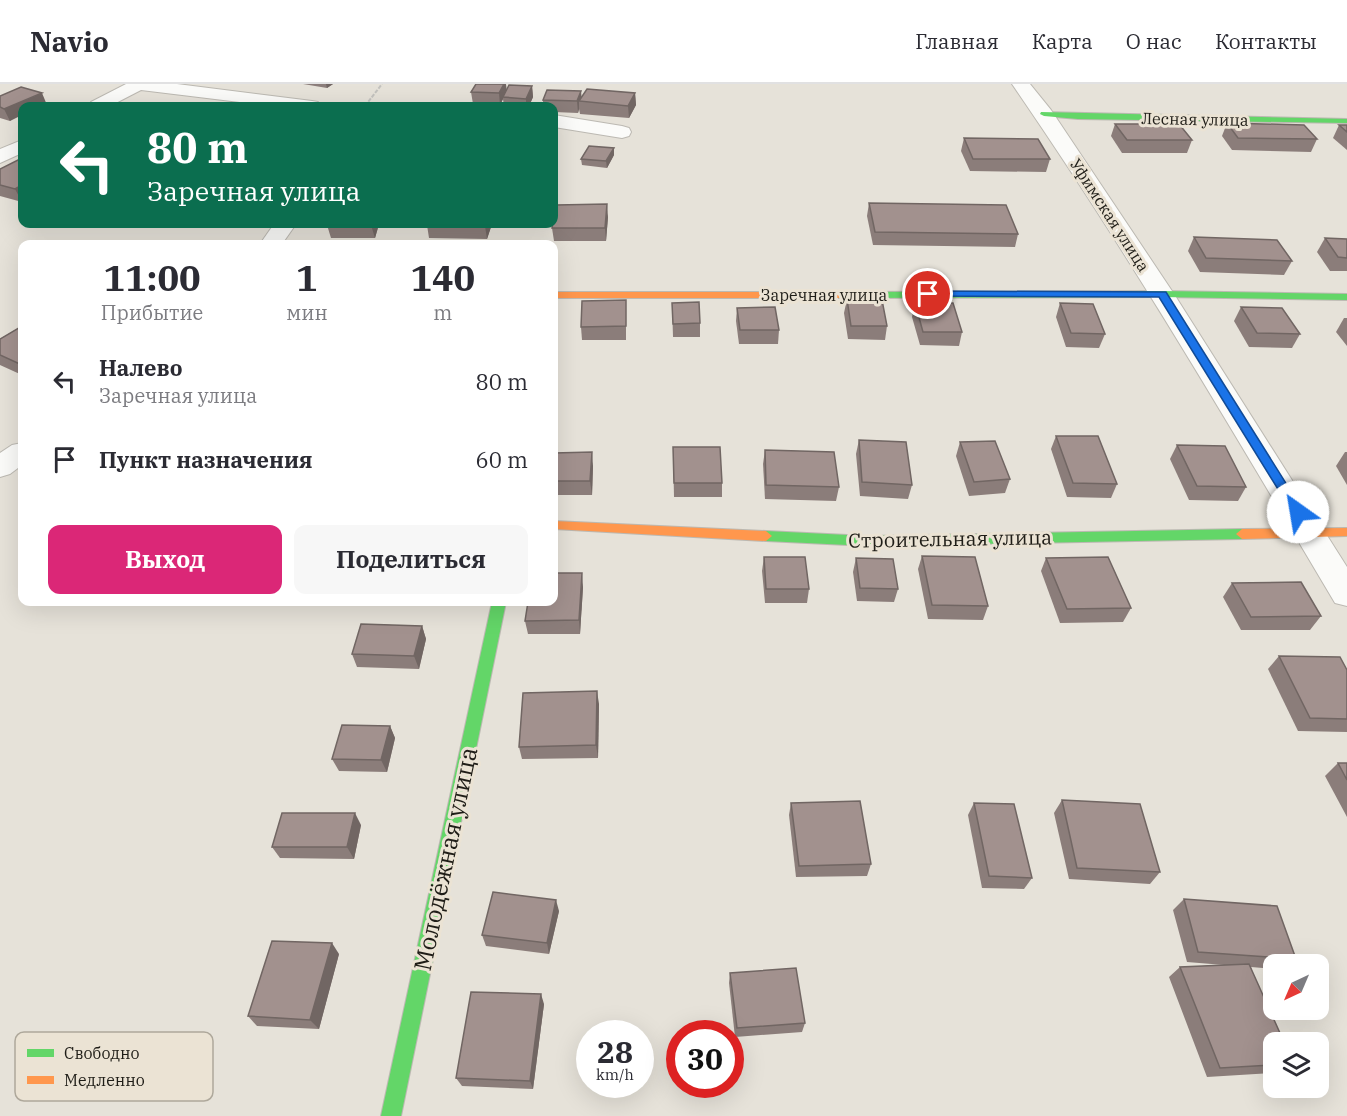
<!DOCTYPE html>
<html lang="ru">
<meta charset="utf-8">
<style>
:root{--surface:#fff;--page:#f7f7f7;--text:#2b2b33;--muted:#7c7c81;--line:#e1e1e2;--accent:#db2777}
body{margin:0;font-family:"IBM Plex Serif",serif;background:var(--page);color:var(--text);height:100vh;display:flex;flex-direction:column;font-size:22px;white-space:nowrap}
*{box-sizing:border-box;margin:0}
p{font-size:20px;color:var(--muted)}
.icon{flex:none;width:33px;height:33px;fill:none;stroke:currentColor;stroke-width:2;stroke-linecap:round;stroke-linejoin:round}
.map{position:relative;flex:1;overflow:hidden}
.sheet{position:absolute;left:18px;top:156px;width:540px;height:366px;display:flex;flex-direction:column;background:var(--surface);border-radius:12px;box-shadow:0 6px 24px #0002}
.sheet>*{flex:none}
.guide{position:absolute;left:18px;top:18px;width:540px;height:126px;border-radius:12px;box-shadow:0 6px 24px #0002;background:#0b6e4f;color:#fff;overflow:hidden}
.needle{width:39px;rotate:224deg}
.fabs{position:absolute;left:1263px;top:870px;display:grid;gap:12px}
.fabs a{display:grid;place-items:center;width:66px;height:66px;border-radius:12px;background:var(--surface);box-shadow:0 6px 24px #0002;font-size:30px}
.speed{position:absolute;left:576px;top:936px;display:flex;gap:12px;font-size:30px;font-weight:700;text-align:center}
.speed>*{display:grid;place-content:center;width:78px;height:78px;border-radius:50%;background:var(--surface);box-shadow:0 6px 24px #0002;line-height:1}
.speed small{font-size:15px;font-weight:400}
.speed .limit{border:9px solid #d22;background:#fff;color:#111}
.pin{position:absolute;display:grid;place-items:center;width:51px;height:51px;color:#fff;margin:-26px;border:3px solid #fff;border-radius:50%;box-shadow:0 2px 6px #0007}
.me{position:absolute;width:66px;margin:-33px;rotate:328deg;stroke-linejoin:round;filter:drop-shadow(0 0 4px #0008)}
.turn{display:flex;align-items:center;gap:21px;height:126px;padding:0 30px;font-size:27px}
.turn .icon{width:78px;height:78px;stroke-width:2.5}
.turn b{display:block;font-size:42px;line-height:51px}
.eta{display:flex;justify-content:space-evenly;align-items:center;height:102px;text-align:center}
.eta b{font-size:36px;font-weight:800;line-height:42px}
.primary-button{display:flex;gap:12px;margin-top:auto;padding:12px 30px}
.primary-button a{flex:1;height:69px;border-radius:12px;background:var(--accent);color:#fff;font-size:24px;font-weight:800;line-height:69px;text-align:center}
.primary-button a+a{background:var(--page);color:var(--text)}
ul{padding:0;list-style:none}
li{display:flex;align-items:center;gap:18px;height:78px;padding:0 30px}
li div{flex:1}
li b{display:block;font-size:22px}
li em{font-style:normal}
header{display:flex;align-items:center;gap:36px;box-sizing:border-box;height:84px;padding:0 30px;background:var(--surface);border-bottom:2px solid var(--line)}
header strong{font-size:28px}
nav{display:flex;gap:33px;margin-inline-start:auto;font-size:21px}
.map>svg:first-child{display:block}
</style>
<header>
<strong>Navio</strong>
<nav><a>Главная</a><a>Карта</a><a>О нас</a><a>Контакты</a></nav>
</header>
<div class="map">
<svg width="1347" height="1032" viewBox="0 0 1347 1032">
<rect width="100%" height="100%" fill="#e6e2d9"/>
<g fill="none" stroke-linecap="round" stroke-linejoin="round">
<defs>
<g id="street">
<polygon points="126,0 177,0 312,17 318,18 321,22 272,22 141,6 110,22 88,22 91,18"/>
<path d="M1012,0H1030L1051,26L1174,210L1347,483V522L1335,519C1231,344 1128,168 1012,0Z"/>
<polygon points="554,31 622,42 629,44 631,48 629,52 622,54 554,43"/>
<polygon points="22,56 22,69 0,79 0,65"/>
<polygon points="274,140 296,140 282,160 260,160"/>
<polygon points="22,359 22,381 10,390 0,393 0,369 12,361"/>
</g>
<g id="fast">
<polygon points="1041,28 1347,35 1347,39 1078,35 1044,32 1040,30"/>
<polygon points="1162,207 1347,210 1347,216 1162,213 839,214 834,211 839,208"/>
<polygon points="1242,445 1248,450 1242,455 868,462 766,457 760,452 766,447 868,452"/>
<polygon points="492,518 506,518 401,1032 381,1032"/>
</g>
<g id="slow">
<polygon points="554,208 839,208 844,211 839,214 554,214"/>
<polygon points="554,437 766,447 772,452 766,457 554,445"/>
<polygon points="1347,444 1347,452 1242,455 1236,450 1242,445"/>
</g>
</defs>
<use href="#street" stroke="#bcb9b2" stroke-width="2"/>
<use href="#fast" stroke="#bcb9b2" stroke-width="2"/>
<use href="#slow" stroke="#bcb9b2" stroke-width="2"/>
<polyline stroke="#c3c2be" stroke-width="2" stroke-dasharray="4 1.5" stroke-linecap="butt" points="365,22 382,0"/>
<use href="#street" fill="#fbfbf9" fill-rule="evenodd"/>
<use href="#fast" fill="#63d668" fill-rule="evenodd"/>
<use href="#slow" fill="#ff974d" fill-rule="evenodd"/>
</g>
<g fill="#8b7d7a">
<polygon points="303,0 333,0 327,4"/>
<polygon points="532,2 533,13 529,22 504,22 503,15 500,21 473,20 471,8 507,6"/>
<polygon points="635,9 636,21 629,34 580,30 579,25 578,29 554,28 554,22 543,22 543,16"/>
<polygon points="0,12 47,21 43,22 22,22 10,37 0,34"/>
<polygon points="1227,39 1317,55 1311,68 1232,66 1222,52"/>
<polygon points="1115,40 1192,56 1187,69 1122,69 1111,52"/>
<polygon points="1339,41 1347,41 1347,66 1333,54"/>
<polygon points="964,54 1050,75 1046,88 970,87 961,67"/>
<polygon points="614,64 614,71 607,84 582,81 581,75"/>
<polygon points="22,74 22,118 0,112 0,85"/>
<polygon points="869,119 1018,150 1015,163 873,161 867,132"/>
<polygon points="608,133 606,157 554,157 552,144"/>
<polygon points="379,140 375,154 331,154 327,141"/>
<polygon points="427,140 492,140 487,155 429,154 427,141"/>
<polygon points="1194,153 1292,177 1284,191 1200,188 1188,167"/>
<polygon points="1325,154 1347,155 1347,187 1330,187 1317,168"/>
<polygon points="847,215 887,242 885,256 848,255 844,229"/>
<polygon points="626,216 626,256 582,256 581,243"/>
<polygon points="672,219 700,239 700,253 673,253"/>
<polygon points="915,219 962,248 959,262 920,261 912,233"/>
<polygon points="1060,219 1105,250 1099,264 1066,263 1056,233"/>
<polygon points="1241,223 1300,250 1292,264 1249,263 1234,237"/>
<polygon points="737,224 779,246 778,260 739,260 736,237"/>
<polygon points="1344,234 1347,234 1347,262 1336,248"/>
<polygon points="22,242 22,291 0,281 0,255"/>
<polygon points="1056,352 1117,400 1111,414 1067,413 1051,365"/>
<polygon points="859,356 912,401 908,415 860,412 856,370"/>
<polygon points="960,358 1010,395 1005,409 969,412 956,372"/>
<polygon points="1177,361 1246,403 1238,417 1189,416 1170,375"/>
<polygon points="673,363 722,399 722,413 674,413"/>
<polygon points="765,366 839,403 836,417 765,415 763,380"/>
<polygon points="1345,368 1347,368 1347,401 1336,382"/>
<polygon points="554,369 593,382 592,411 554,411"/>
<polygon points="922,472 988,522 983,536 928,535 918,485"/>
<polygon points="764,473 809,505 807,519 765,519 762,487"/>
<polygon points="856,474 898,505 894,518 857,517 853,488"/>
<polygon points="1046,474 1131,524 1123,538 1060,539 1041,487"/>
<polygon points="1232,499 1321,532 1310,546 1241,546 1223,513"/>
<polygon points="583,503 580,550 528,550 525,537"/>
<polygon points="422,542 426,555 419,585 357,583 352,570"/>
<polygon points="1279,572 1347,586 1347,648 1298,647 1268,585"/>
<polygon points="599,620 598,674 522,675 519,663"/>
<polygon points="390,642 395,654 387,688 339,687 332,675"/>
<polygon points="1338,679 1347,679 1347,733 1325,692"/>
<polygon points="1062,716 1160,788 1150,800 1069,795 1054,729"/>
<polygon points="791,719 871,780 867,792 796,793 789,731"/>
<polygon points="974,719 1032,794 1024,805 982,804 968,731"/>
<polygon points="361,741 354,775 280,774 272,763"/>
<polygon points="1184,815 1296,875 1289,880 1274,880 1274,885 1251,883 1274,958 1274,989 1207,993 1169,893 1180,883 1224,881 1187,878 1173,826"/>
<polygon points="559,827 549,870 486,862 482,851"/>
<polygon points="339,870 319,945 257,942 248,932"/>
<polygon points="730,889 805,939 802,948 735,953 729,899"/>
<polygon points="544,920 533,1005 462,1002 456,994"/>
</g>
<g fill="#716663">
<polygon points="326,0 333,0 327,4"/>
<polygon points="504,0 506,0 507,8 503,13 503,15 500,21 499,9"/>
<polygon points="532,2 533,13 529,22 526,22 526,15"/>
<polygon points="581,7 582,18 579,17 579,25 578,29 577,17"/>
<polygon points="42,9 47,21 43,22 22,22 22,31 10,37 4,25"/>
<polygon points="635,9 636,21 629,34 628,22"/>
<polygon points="614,64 614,71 607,84 606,77"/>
<polygon points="22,101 22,118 15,105"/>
<polygon points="607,120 608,133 606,157 605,144"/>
<polygon points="372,140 379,140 375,154 371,141"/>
<polygon points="486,140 492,140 487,155 485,142"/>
<polygon points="592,368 593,382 592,411 590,397"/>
<polygon points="582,489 583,503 580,550 579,536"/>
<polygon points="422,542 426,555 419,585 414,572"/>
<polygon points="597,607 599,620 598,674 596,661"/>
<polygon points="390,642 395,654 387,688 381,676"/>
<polygon points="355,729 361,741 354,775 347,763"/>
<polygon points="556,816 559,827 549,870 547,859"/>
<polygon points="332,859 339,870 319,945 310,936"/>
<polygon points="541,910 544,920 533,1005 530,997"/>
</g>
<g fill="#a2918e" stroke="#716663" stroke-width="1.5">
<polygon points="476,0 504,0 499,9 471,8"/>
<polygon points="509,1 532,2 526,15 503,13"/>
<polygon points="21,3 42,9 4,25 0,23 0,12"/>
<polygon points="587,5 635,9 628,22 579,17"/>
<polygon points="547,6 581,7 577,17 543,16"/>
<polygon points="1227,39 1304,41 1317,55 1238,54"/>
<polygon points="1115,40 1179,40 1192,56 1127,56"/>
<polygon points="1339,41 1347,41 1347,48"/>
<polygon points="964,54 1038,55 1050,75 973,75"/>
<polygon points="589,62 614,64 606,77 581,75"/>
<polygon points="22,74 22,101 15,105 0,101 0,85"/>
<polygon points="869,119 1006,121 1018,150 875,148"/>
<polygon points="607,120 605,144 552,144 556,121"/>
<polygon points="328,140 372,140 371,141 327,141"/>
<polygon points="427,140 486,140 485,142 427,141"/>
<polygon points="1194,153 1277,156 1292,177 1206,174"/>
<polygon points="1325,154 1347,155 1347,174 1338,173"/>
<polygon points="175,158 182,160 171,160"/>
<polygon points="847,215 882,216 887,242 851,242"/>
<polygon points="626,216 626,242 581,243 582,217"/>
<polygon points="699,218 700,239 673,240 672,219"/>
<polygon points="915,219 953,219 962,248 923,248"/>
<polygon points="1060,219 1093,220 1105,250 1071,249"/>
<polygon points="775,223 779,246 740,246 737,224"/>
<polygon points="1241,223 1282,224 1300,250 1257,249"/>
<polygon points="22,242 22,281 0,271 0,255"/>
<polygon points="1056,352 1098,352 1117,400 1073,399"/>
<polygon points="859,356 906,358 912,401 862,398"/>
<polygon points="995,357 1010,395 974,398 960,358"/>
<polygon points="1177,361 1225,362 1246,403 1197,402"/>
<polygon points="673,363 720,363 722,399 674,399"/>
<polygon points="765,366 834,368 839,403 766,401"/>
<polygon points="592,368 590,397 554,397 554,369"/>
<polygon points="922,472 975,473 988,522 932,521"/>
<polygon points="764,473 805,473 809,505 766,505"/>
<polygon points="1108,473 1131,524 1067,525 1046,474"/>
<polygon points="856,474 893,475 898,505 860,504"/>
<polygon points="554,489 582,489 579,536 525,537 528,518 554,518"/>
<polygon points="1301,498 1321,532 1251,533 1232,499"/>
<polygon points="361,540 422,542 414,572 352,570"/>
<polygon points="1279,572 1340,573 1347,586 1347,635 1310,634"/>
<polygon points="597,607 596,661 519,663 523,609"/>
<polygon points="342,641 390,642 381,676 332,675"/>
<polygon points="1338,679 1347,679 1347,696"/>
<polygon points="1062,716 1140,720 1160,788 1077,784"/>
<polygon points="860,717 871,780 799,782 791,719"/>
<polygon points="974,719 1014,720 1032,794 989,792"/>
<polygon points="282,729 355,729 347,763 272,763"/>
<polygon points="493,808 556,816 547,859 482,851"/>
<polygon points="1184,815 1277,822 1296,875 1198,868"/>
<polygon points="272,857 332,859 310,936 248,932"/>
<polygon points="1249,880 1284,958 1274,958 1274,981 1220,984 1180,883"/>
<polygon points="796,884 805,939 737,944 730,889"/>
<polygon points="471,908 541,910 530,997 456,994"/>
</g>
<polygon fill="#1a73e8" stroke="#114b97" stroke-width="1.5" points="928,207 1166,208 1304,428 1303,431 1294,431 1159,213 925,212 923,210"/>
<g text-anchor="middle" stroke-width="6" stroke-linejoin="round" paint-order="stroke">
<g font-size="16" fill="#1f1d17" stroke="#ebe3d4">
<text transform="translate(1195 35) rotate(1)" y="6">Лесная улица</text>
<text transform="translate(1110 131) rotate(57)" y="6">Уфимская улица</text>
<text x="824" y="217">Заречная улица</text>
</g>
<g font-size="20" fill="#1f1d17" stroke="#ebe3d4">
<text transform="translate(950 455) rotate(-1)" y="7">Строительная улица</text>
</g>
<g font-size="24" fill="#1f1d17" stroke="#ebe3d4">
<text transform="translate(446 775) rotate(-78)" y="8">Молодёжная улица</text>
</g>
</g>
<rect x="15" y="948" width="198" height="69" rx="9" fill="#ebe3d4" stroke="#aea89b" stroke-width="1.5"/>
<rect x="27" y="965" width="27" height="8" fill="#63d668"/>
<rect x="27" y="992" width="27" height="8" fill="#ff974d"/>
<g font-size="16" fill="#1f1d17">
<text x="64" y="975">Свободно</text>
<text x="64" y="1002">Медленно</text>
</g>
</svg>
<div class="fabs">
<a><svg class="needle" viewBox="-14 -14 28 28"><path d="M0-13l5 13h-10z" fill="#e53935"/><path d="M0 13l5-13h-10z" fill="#7c7c81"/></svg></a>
<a><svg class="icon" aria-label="layers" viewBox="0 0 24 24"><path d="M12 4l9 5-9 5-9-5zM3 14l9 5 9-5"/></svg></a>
</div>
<div class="speed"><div>28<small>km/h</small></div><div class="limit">30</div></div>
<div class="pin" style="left:928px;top:210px;background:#d93025"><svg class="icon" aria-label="arrive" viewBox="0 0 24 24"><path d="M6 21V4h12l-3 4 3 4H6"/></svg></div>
<svg class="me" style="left:1298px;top:428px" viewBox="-20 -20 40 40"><circle r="19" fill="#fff"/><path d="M0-13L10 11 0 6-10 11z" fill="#1a73e8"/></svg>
<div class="guide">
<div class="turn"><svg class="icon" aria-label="left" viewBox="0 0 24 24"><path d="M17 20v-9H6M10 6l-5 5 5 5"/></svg><div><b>80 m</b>Заречная улица</div></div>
</div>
<section class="sheet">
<div class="eta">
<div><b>11:00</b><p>Прибытие</p></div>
<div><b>1</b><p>мин</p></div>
<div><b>140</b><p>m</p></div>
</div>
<ul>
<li><svg class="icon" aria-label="left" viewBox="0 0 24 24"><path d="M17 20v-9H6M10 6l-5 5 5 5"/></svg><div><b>Налево</b><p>Заречная улица</p></div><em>80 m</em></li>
<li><svg class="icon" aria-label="arrive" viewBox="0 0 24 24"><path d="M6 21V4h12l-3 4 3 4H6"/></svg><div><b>Пункт назначения</b></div><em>60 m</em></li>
</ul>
<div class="primary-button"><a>Выход</a><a>Поделиться</a></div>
</section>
</div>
